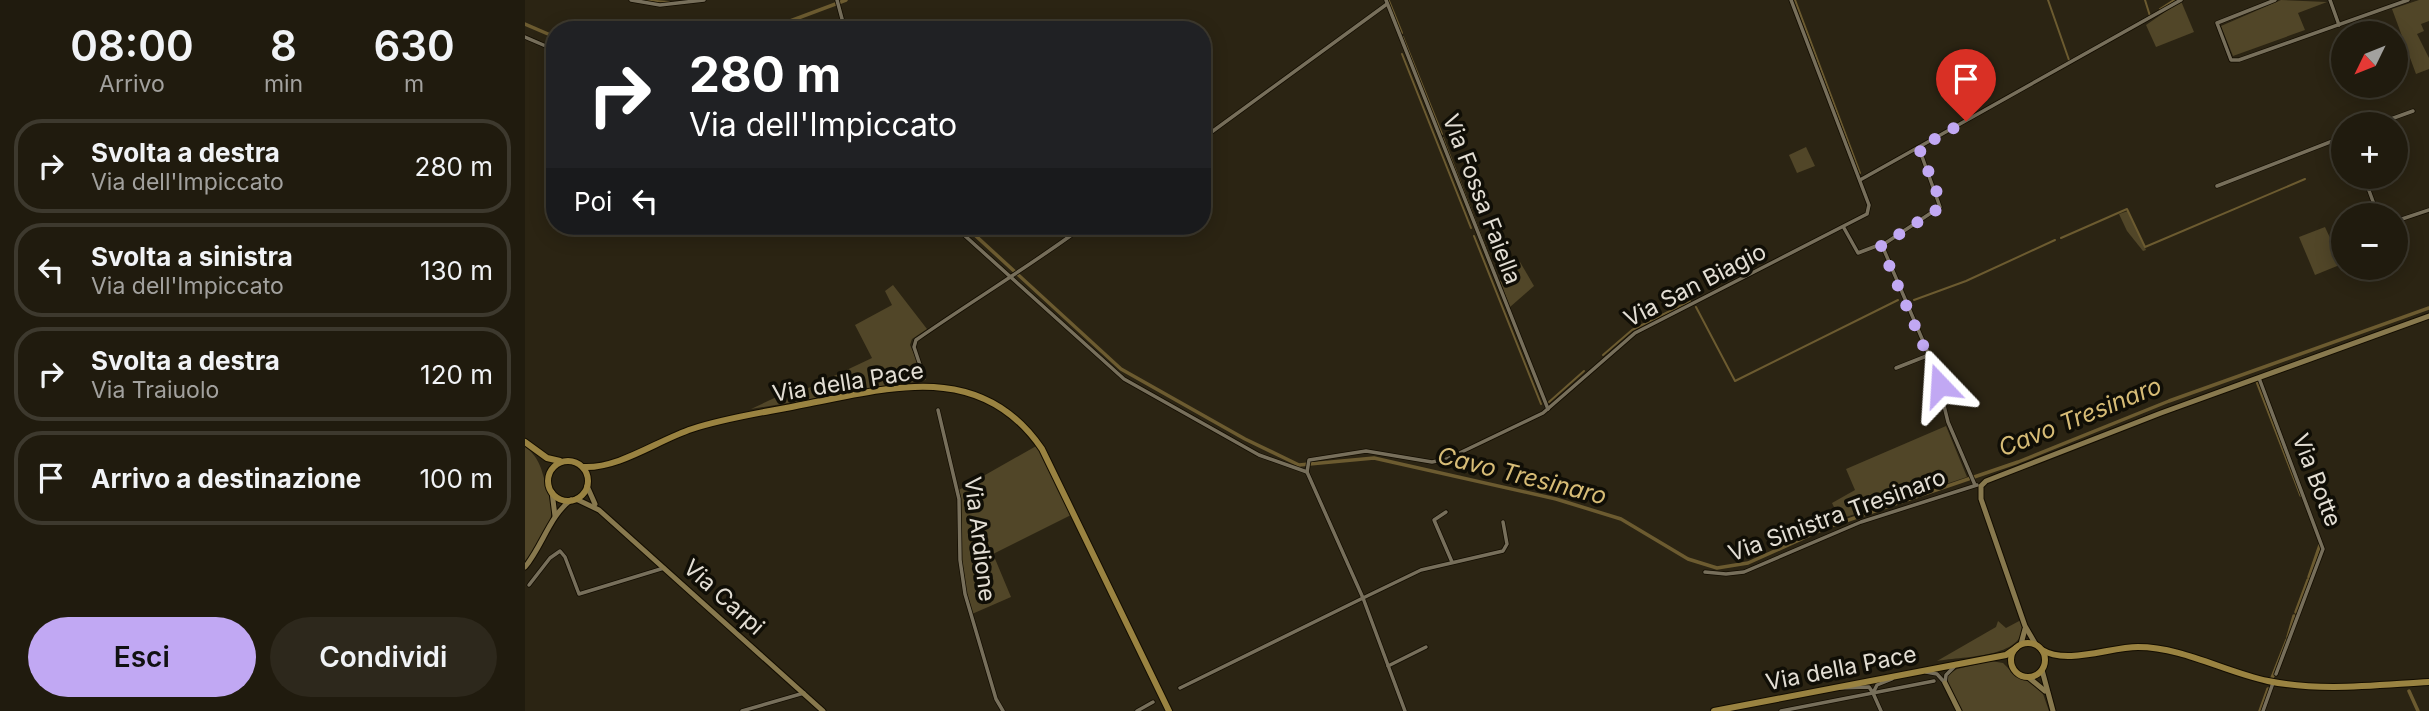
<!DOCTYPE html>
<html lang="it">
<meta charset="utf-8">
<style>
:root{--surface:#201b0e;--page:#2d281c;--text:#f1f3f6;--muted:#a2a19e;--line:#3d392e;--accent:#c1a8f3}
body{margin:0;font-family:Inter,sans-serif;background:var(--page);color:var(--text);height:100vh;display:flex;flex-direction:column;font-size:26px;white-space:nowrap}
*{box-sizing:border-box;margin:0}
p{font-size:23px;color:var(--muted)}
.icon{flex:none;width:38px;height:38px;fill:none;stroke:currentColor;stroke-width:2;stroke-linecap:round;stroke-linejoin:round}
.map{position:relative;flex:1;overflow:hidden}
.details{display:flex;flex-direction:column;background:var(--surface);width:525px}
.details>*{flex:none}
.hud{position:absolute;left:21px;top:21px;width:665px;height:214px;border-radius:28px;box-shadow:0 4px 18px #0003,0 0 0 2px var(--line);background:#202124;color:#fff;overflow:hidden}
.needle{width:46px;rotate:227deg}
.buttons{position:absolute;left:1806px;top:21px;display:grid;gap:14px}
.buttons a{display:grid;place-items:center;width:77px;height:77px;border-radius:50%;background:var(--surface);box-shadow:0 4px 18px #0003,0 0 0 2px var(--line);font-size:35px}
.pin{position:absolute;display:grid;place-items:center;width:60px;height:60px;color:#fff;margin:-72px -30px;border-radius:50% 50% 50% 0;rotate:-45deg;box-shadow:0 0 7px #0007}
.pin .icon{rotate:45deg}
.me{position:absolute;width:77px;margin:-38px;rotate:340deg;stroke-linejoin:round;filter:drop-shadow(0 0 5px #0008)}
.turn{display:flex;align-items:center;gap:24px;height:147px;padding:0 28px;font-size:32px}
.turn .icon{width:91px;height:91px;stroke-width:2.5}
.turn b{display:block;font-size:49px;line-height:60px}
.then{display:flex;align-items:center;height:66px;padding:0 28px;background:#0003;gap:14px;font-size:26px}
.eta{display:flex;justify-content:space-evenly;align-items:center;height:119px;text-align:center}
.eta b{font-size:42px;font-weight:600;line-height:49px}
.button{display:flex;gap:14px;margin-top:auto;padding:14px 28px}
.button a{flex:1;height:80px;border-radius:42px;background:var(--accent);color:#111;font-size:28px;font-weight:600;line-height:80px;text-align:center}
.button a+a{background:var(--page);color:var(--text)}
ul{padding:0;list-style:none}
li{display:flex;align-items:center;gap:21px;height:94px;margin:0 14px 10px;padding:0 14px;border:4px solid var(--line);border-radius:28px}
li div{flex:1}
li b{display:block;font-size:26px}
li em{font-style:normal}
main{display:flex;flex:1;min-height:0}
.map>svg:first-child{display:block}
</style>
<main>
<section class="details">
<div class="eta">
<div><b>08:00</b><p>Arrivo</p></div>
<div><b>8</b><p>min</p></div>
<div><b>630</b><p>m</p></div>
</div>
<ul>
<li><svg class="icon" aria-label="right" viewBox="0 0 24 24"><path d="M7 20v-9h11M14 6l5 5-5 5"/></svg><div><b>Svolta a destra</b><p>Via dell'Impiccato</p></div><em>280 m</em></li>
<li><svg class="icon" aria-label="left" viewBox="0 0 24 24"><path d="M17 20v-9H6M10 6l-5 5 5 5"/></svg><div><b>Svolta a sinistra</b><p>Via dell'Impiccato</p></div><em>130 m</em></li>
<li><svg class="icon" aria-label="right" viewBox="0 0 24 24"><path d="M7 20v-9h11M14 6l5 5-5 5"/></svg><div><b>Svolta a destra</b><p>Via Traiuolo</p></div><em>120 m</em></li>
<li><svg class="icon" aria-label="arrive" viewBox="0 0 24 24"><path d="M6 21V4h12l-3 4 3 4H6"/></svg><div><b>Arrivo a destinazione</b></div><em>100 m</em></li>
</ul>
<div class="button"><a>Esci</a><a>Condividi</a></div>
</section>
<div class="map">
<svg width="1904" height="711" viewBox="0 0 1904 711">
<rect width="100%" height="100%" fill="#2b2413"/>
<g fill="#514628">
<polygon points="1756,0 1802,2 1773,13 1780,30 1708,56 1696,26"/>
<polygon points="1894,0 1904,0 1904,21 1896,24 1899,31 1892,34 1904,58 1904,69 1891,74 1867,9"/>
<polygon points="1656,1 1669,32 1631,47 1621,25"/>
<polygon points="1281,147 1290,166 1272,173 1264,155"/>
<polygon points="1603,211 1621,250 1618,251 1602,231 1594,214"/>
<polygon points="1800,227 1817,264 1790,275 1774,237"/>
<polygon points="995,262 1009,286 985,307 975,281"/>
<polygon points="368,285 402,329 387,339 385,345 401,380 226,409 275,386 277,391 347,358 330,325 367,305 360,291"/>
<polygon points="1421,426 1442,477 1315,519 1307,503 1330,490 1321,469"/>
<polygon points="513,445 550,513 468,554 486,597 447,614 438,585 432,491"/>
<path d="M0,446C16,460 16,469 22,488C33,523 21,534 0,562Z"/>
<path d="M1496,620C1507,658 1439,656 1412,661L1471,627L1473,621L1481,628Z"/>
<polygon points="1466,661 1478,663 1491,676 1506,681 1517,691 1524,711 1436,711 1423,685 1423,675 1432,669"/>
</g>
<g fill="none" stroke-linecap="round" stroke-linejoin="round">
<g stroke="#6c5b30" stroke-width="2">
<polyline points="118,0 144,2"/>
<polyline points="1270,0 1335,173"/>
<polyline points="1523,0 1544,60"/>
<polyline points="1620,0 1625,16"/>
<polyline points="864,1 877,33"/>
<polyline points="1635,9 1649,0"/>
<polyline points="878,37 917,134"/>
<polyline points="877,54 946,228"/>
<polyline points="918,138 972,277"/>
<polyline points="949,236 1016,404"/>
<polyline points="1536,238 1602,209 1620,247 1780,179"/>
<polyline points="1389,300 1441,281 1530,240"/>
<polyline points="1171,307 1210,381 1373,300"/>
<polyline points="1078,355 1107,330 1165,301"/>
<polyline points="1024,402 1059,371"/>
</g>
<g stroke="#6c5b30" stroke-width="3.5">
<polyline points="0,24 30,37"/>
<polyline points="241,30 321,0"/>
<polyline points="440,226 596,369 720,439 774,465 849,458 1031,499 1096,519 1163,559 1192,568 1223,563 1303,527 1493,462 1644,401 1904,308"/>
<polyline points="1732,381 1776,495"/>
<polyline points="1784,577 1795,545"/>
<polyline points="1771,612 1783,580"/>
<polyline points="1763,637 1769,616"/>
<polyline points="1747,678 1762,640"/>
<polyline points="1884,691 1893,711"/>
<polyline points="1735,711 1743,689"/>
</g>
<defs>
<g id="street">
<polyline points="106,0 135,5 179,0"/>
<polyline points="312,0 320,30"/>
<polyline points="861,0 1023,409"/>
<polyline points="1750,0 1692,23 1706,60 1714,60 1883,0"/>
<polyline points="1805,0 1814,25"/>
<polyline points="0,37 30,50"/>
<polyline points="1852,124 1888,111"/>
<polyline points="677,139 862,4"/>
<polyline points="1839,177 1853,215"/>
<polyline points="1335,180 1656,0"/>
<polyline points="1692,186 1818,137"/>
<polyline points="1871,221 1904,210"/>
<polyline points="429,226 599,379 734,455 782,472"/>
<polyline points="1319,228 1333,253 1354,245 1359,250 1410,369 1423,422 1450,485"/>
<polyline points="1356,246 1415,207 1394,148"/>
<path d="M395,365L389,347L391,340C447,301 505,266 559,226"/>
<polyline points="1371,368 1404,355"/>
<polyline points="1734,378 1798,549 1751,674"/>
<polyline points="413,410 434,499 435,560 440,594 471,699 478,711"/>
<polyline points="921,512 909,520 927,562"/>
<polyline points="1180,572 1201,574 1219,572 1336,522 1452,485"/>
<polyline points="4,585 25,558 35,551 40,557 54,594 139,568"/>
<polyline points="863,666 901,647"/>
<polyline points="1401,672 1412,674 1420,683 1421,675 1429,667"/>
<polyline points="655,688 838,598 782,472 784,460 841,451 907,462 922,459 1018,413 1110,333 1342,214 1344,205 1266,0"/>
<polyline points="1313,688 1344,687 1348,693 1352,685 1367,679"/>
<polyline points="1348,693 1356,711"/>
<polyline points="217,711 279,693"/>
<polyline points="612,711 628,702"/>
<polyline points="880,711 838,598 896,570 978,551 982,544 978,522"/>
<polyline points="1256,711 1409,681"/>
<polyline points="1738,711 1748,683"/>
</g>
<g id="secondary">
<polyline points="62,486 70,504"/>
<polyline points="27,492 30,516"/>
<polyline points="51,499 74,510 298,711"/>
<path d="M0,567C17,547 25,515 46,500"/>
<polyline points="1496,644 1500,629"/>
<polyline points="1511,645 1500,626 1456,499 1456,486 1461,481 1636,413 1904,316"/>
<polyline points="1517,670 1528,711"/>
<polyline points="1503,677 1520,691"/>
<polyline points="1420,683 1434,711"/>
</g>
<g id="primary">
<polyline points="0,442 22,458 35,461"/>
<circle cx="43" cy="481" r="20"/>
<path d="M58,467C94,469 133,440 167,429C203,417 243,412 281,404C369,387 457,361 517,449L644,711"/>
<circle cx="1503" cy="660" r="17"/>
<path d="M1517,650C1542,665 1585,647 1613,647C1657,647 1700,672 1743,681C1795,692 1851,685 1904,682"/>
<polyline points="1189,711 1481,655 1491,648"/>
</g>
</defs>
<use href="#street" stroke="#130d01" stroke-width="5"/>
<use href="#secondary" stroke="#130d01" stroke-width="7"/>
<use href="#primary" stroke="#130d01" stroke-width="8"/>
<use href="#street" stroke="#776f5b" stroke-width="3.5"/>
<use href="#secondary" stroke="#88794e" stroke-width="5"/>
<use href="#primary" stroke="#9a8341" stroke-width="6"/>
</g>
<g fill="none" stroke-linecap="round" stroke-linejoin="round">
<polyline stroke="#c1a8f3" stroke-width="12" stroke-dasharray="0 21.6" points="1415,385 1356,246 1413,209 1415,200 1394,148 1441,121"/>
</g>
<g text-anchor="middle" stroke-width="7" stroke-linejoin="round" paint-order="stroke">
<g font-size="23" fill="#e3ded4" stroke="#100e06">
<text transform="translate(957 199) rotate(69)" y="8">Via Fossa Faiella</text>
<text transform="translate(1170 285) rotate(-27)" y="8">Via San Biagio</text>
<text transform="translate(323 382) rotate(-9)" y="8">Via della Pace</text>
<text transform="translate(1792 480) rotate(69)" y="8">Via Botte</text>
<text transform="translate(1312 515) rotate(-20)" y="8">Via Sinistra Tresinaro</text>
<text transform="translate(455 539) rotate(83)" y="8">Via Ardione</text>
<text transform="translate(199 597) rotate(42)" y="8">Via Carpi</text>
<text transform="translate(1316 668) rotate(-11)" y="8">Via della Pace</text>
</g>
<g font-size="24" font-style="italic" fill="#d7bc76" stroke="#100e06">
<text transform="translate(1555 417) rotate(-22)" y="8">Cavo Tresinaro</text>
<text transform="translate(997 476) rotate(14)" y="8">Cavo Tresinaro</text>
</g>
</g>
</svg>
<div class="buttons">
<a><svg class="needle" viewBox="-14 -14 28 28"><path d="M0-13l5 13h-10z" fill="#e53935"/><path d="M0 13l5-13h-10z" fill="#a2a19e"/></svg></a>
<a>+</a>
<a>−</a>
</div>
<div class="pin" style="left:1441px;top:121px;background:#d93025"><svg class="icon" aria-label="arrive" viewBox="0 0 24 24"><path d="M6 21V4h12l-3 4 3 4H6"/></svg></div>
<svg class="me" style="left:1415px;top:385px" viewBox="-20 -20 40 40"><path d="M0-17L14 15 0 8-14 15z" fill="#c1a8f3" stroke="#fff" stroke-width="4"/></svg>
<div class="hud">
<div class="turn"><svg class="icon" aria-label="right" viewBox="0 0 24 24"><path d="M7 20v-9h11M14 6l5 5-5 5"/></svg><div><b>280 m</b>Via dell'Impiccato</div></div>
<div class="then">Poi<svg class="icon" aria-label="left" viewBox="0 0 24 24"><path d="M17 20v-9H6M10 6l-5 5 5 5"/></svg></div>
</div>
</div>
</main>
